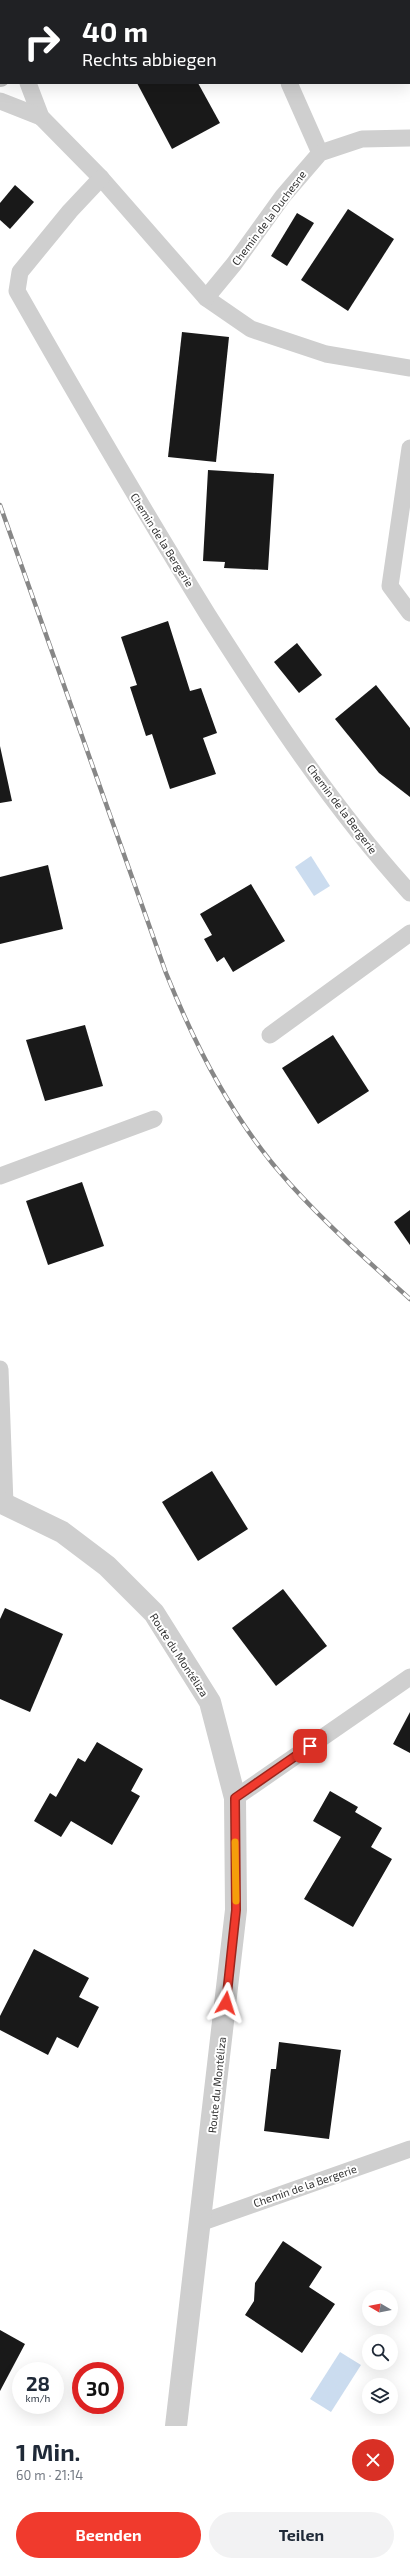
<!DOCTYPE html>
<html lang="de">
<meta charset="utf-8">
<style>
:root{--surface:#fff;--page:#f2f2f3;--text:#1f2937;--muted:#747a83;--accent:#f03a2d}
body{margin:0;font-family:"Exo 2",sans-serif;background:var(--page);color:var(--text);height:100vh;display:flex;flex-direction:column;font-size:15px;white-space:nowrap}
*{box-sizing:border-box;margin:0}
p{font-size:13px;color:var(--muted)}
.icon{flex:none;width:22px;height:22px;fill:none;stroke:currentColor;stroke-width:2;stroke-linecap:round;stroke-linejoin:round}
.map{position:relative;height:2426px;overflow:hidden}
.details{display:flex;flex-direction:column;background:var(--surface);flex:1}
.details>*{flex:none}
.banner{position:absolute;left:0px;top:0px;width:410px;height:84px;box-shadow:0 4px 16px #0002;background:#202124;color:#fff;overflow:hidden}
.needle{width:26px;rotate:280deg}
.tools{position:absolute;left:362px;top:2290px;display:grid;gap:8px}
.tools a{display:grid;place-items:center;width:36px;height:36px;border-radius:50%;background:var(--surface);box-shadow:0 4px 16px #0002;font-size:20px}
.speed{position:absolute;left:12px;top:2362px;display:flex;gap:8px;font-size:20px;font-weight:700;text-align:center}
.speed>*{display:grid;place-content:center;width:52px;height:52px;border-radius:50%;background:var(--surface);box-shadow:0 4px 16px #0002;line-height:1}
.speed small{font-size:10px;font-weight:400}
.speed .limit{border:6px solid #d22;background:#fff;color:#111}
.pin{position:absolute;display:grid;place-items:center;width:34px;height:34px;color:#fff;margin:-17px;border-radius:8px;box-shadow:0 2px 6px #0006}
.me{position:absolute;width:44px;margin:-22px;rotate:6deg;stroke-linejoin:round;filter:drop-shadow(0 0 3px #0008)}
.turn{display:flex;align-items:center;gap:14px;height:84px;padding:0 16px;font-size:18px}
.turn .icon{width:52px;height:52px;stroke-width:2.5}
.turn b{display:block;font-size:28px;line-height:34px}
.round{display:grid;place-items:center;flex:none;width:42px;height:42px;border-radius:21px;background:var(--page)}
.overview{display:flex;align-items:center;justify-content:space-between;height:68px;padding:0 16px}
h1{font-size:24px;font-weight:700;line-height:30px}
.cta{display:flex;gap:8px;margin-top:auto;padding:8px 16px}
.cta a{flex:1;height:46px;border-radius:24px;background:var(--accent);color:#fff;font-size:16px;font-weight:700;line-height:46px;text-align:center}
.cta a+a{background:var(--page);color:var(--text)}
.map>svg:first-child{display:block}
</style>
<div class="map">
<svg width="410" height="2426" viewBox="0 0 410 2426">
<rect width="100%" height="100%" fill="#fff"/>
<g fill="#cbdcef">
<polygon points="311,856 330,886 314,896 295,867"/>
<polygon points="340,2352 361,2365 331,2412 310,2399"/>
</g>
<g fill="#191919">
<polygon points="137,83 198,83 220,123 172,149"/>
<polygon points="15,185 34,202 10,229 0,220 0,203"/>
<polygon points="348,209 394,239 348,311 301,280"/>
<polygon points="297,213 314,223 287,266 271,256"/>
<polygon points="182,332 229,337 216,462 168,457"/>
<polygon points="208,470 274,474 268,570 224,568 225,562 203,561"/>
<polygon points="168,621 190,691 201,688 217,733 203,738 216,774 170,789 152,734 146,736 130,687 137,685 121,637"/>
<polygon points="297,643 322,675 299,693 274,662"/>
<polygon points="376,685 410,728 410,797 379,773 335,719"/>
<polygon points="0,746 12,801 0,803"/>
<polygon points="48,865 63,929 0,944 0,877"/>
<polygon points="251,884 285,941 233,972 224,957 217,962 204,939 212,935 200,914"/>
<polygon points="85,1025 103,1086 45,1101 26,1040"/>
<polygon points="333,1035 369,1091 318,1124 282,1068"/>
<polygon points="82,1182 104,1246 48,1265 26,1201"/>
<polygon points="410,1210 410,1245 394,1222"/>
<polygon points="212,1471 248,1529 198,1561 162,1502"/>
<polygon points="283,1589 327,1646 276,1686 232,1628"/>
<polygon points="5,1608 63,1634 30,1712 0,1699 0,1619"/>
<polygon points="410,1712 410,1753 393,1744"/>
<polygon points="97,1742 143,1769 131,1791 140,1796 112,1845 71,1821 61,1837 34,1821 50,1793 56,1797 78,1758 85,1762"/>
<polygon points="330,1791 358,1807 355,1812 382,1828 371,1847 392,1859 353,1927 304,1899 341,1837 313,1821"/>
<polygon points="34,1949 89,1978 79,1997 99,2007 78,2048 57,2037 48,2055 0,2030 0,2016"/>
<polygon points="279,2042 341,2050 329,2139 264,2131 271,2069 276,2069"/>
<polygon points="283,2241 322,2267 309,2287 335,2304 302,2353 245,2315 254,2301 255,2283"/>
<polygon points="0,2330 25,2344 0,2391"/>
</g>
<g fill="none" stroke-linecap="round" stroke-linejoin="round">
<g stroke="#cfcfcf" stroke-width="17">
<polyline points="28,83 41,117 101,178 206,298 251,329 326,354 410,368"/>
<polyline points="289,83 320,153"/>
<polyline points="0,101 41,117"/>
<path d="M101,178L70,211L20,272L17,291C79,400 142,508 208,615C269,711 333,808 410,893"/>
<polyline points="206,298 234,264 283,196 320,153 362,139 410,138"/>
<polyline points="410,448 390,586 410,613"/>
<polyline points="270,1035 410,933"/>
<polyline points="0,1176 154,1119"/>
<polyline points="0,1369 5,1504"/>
<polyline points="235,1798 410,1677"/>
<polyline points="200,2223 410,2149"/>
</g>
<polyline stroke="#cfcfcf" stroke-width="22" points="0,1502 62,1532 107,1566 154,1613 210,1702 235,1798 236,1910 176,2426"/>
<g stroke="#bcbcbc" stroke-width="22">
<polyline points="12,0 12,1"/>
<polyline points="36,1 37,0"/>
<polyline points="0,76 1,75"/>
</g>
<defs>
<path id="rail" d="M0,505L166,973C197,1050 234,1122 290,1184C327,1225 369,1262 410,1299"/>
</defs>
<use href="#rail" stroke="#878787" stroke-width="4.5"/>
<use href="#rail" stroke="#fff" stroke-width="3" stroke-dasharray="9" stroke-linecap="butt"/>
</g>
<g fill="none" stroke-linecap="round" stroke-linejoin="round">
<defs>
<polyline id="route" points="226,2003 236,1910 235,1798 310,1746"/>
</defs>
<use href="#route" stroke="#9c261d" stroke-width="10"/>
<use href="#route" stroke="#f03a2d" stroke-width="7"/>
<polyline stroke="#f59e0b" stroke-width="7" points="235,1842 236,1901"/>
</g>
<g text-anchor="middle" stroke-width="4" stroke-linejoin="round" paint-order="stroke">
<g font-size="11" fill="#323232" stroke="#fff">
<text transform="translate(269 218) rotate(-53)" y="4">Chemin de la Duchesne</text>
<text transform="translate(162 540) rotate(58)" y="4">Chemin de la Bergerie</text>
<text transform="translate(342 809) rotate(53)" y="4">Chemin de la Bergerie</text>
<text transform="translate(179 1655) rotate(57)" y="4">Route du Montéliza</text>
<text transform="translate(217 2085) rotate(-84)" y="4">Route du Montéliza</text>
<text transform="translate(305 2186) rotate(-19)" y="4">Chemin de la Bergerie</text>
</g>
</g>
</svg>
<div class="tools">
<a><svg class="needle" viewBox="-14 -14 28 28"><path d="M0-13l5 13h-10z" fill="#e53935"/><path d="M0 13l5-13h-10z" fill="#747a83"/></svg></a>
<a><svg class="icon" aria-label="search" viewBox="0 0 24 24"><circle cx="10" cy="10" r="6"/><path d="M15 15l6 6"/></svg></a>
<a><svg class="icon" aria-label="layers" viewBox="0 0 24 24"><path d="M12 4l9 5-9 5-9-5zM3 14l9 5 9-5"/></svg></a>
</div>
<div class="speed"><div>28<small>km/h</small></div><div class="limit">30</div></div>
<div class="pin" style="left:310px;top:1746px;background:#d93025"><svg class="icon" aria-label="arrive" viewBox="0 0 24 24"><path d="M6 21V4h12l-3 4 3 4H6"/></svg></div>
<svg class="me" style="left:226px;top:2003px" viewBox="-20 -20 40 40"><path d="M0-17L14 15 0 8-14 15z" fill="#f03a2d" stroke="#fff" stroke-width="4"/></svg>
<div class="banner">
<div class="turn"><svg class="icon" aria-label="right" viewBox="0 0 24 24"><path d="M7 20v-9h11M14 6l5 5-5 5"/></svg><div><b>40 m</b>Rechts abbiegen</div></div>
</div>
</div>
<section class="details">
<div class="overview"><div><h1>1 Min.</h1><p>60 m · 21:14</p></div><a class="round" style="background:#d93025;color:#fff"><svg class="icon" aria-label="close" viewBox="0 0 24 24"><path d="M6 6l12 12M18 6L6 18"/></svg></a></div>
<div class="cta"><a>Beenden</a><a>Teilen</a></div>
</section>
